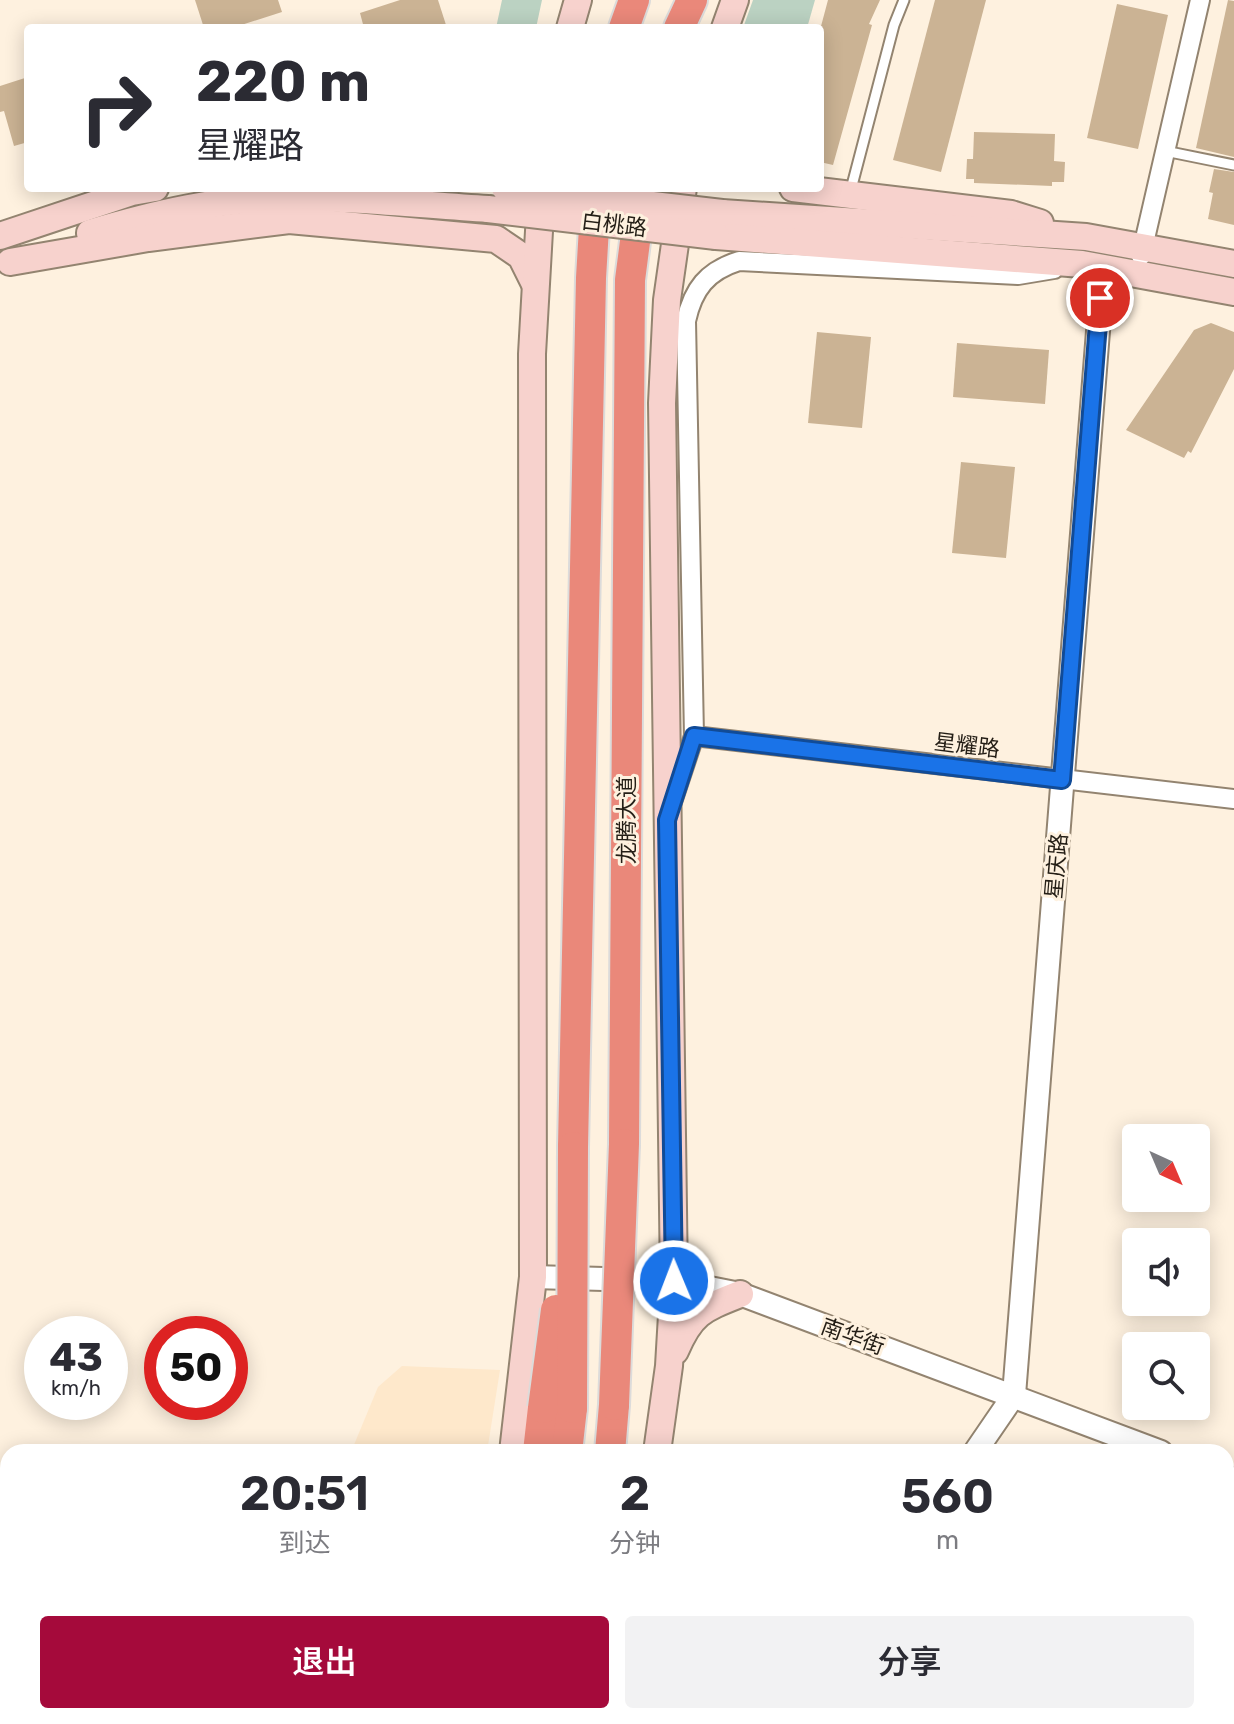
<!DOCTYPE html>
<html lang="zh">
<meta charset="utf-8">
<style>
:root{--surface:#fff;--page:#f2f2f3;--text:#2b2b33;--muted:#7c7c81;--accent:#a50a3b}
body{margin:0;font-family:Rubik,"Noto Sans SC",sans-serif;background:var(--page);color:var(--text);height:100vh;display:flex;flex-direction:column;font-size:30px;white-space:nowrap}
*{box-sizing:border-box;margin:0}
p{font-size:26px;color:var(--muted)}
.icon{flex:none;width:44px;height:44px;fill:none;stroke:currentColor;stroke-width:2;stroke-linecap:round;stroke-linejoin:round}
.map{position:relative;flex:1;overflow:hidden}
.panel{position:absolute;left:0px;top:1444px;width:1234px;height:280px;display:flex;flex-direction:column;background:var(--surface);border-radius:24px 24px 0 0;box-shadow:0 4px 20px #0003}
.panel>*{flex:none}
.hud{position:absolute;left:24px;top:24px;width:800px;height:168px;border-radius:8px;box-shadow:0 4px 20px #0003;background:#fff;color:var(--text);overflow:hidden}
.needle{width:52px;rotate:136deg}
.fabs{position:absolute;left:1122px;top:1124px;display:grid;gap:16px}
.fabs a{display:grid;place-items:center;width:88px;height:88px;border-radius:8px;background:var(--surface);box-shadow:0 4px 20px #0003;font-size:40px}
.speed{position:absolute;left:24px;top:1316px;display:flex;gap:16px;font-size:40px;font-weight:700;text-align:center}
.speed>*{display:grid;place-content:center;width:104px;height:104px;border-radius:50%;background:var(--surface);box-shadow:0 4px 20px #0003;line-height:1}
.speed small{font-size:20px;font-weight:400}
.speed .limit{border:12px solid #d22;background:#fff;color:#111}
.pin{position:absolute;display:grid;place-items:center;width:68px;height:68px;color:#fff;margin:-34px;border:4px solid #fff;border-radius:50%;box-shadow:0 2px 8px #0007}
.me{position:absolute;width:88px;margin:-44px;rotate:359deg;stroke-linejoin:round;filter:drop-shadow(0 0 6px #0008)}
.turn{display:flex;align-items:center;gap:28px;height:168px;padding:0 40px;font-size:36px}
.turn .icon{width:104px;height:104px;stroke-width:2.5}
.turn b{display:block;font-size:56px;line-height:68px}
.eta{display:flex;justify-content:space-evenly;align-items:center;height:136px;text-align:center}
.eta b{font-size:48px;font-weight:600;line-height:56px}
.action{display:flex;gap:16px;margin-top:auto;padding:16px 40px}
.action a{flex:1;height:92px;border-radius:8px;background:var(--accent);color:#fff;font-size:32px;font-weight:600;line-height:92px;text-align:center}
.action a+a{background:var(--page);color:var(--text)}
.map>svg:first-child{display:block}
</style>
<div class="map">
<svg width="1234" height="1724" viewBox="0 0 1234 1724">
<rect width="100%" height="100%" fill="#fef1df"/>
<g fill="#fee8cb">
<polygon points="402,1366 500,1370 487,1452 351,1452 378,1387"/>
<polygon points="0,1536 8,1538 8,1693 4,1691 0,1676"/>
<polygon points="73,1716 444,1716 442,1724 95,1724"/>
</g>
<g fill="#bbd2c2">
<polygon points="502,0 542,0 536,28 496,28"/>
<polygon points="753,0 815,0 807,28 743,28"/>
</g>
<g fill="#cbb394">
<polygon points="195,0 278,0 282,12 232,28 204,28"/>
<polygon points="400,0 438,0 447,28 364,28 360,13"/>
<polygon points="828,0 880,0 869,24 872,25 833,165 820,162 820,30"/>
<polygon points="935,0 986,0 941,172 893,160"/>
<polygon points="1228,0 1234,1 1234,157 1196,148"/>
<polygon points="1117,4 1168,15 1138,149 1087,138"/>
<polygon points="28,77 28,142 14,146 4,111 0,112 0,86"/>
<polygon points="974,132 1055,134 1054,161 1065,162 1064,182 1052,182 1052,186 974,183 974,179 966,179 967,159 973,159"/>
<polygon points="1214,169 1234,172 1234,225 1208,219 1213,193 1209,192"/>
<polygon points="1211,323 1234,332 1234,369 1191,453 1188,451 1184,458 1126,430 1194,330"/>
<polygon points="817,332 871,337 862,428 808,423"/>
<polygon points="957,343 1049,350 1045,404 953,397"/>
<polygon points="961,462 1015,467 1006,558 952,553"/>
</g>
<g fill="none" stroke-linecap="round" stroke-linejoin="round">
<defs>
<g id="service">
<polyline points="1165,151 1234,165"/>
<polyline points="850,193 894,25 904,0"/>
<polyline points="1102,1716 1121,1724"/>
<polyline points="1171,1716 1184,1724"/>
</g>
<g id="minor">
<polyline points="1141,256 1200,0"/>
<polyline points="694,736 1234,799"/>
<path d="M672,802L694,736L686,321C693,289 707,271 739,261L1018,275L1054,269"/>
<polyline points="0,1510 8,1512"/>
<polyline points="1226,1690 1234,1692"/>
<polyline points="1137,1724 1142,1716"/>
</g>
<g id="tertiary">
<polyline points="533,1277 674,1281 740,1294 1161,1452"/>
<polyline points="975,1452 1014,1395 1103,268"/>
<polyline points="1226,1477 1234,1480"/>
<polyline points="790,1724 796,1716"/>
</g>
<g id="secondary">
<polyline points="570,28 578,0"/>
<polyline points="725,28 735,0"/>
<polyline points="793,188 1011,214 1040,223"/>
<polyline points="722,213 1086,237 1234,264"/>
<path d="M90,233C154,214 220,198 287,198C354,197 422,205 488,209"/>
<polyline points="0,236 132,192 155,188"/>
<polyline points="716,236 1082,264 1234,292"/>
<polyline points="10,262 148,238 289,220 496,239 521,256 535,284"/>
<path d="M675,1351C691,1313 702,1309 740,1294"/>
<polyline points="513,1452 533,1277 532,354 541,196"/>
<polyline points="657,1452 669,1366 674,1281 662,403 667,300 683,188"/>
<polyline points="477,1724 478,1716"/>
<polyline points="614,1724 616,1716"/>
</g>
<g id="trunk">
<polyline points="624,28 634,0"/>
<polyline points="679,28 692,0"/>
<polyline points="624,1144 630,280 642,188"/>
<polyline points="573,1147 591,278 596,194"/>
<polyline points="538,1452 543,1408"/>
<polyline points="567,1452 572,1408"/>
<polyline points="610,1452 614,1405"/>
<polyline points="503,1724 504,1716"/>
<polyline points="530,1724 532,1716"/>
<polyline points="576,1724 578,1716"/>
</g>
</defs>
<use href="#service" stroke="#938470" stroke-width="13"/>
<use href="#minor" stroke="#938470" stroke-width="22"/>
<use href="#tertiary" stroke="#938470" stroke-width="26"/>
<use href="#secondary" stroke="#938470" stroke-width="30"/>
<use href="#trunk" stroke="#dcdbda" stroke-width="34"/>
<use href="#service" stroke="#fff" stroke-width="9"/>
<use href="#minor" stroke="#fff" stroke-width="18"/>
<use href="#tertiary" stroke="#fff" stroke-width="22"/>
<use href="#secondary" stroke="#f7d2cd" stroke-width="26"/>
<use href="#trunk" stroke="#ea887a" stroke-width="30"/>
<defs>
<g id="secondary-bridge">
<polyline points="505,188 722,213"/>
<polyline points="488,209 716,236"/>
</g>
<g id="trunk-bridge">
<polyline points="614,1405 624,1144"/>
<polyline points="543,1408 556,1310"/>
<polyline points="572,1408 573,1147"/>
</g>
</defs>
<use href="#secondary-bridge" stroke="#938470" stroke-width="30" stroke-linecap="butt"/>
<use href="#trunk-bridge" stroke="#dcdbda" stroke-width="34" stroke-linecap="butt"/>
<use href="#secondary-bridge" stroke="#f7d2cd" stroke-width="26"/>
<use href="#trunk-bridge" stroke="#ea887a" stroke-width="30"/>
</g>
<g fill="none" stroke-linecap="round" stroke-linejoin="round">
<defs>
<polyline id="route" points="674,1281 667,820 694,736 1062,780 1100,298"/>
</defs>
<use href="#route" stroke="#114b97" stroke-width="20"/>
<use href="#route" stroke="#1a73e8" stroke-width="14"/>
</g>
<g text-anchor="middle" stroke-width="6" stroke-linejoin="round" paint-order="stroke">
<g font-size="22" fill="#241e16" stroke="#fef1df">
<text transform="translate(614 224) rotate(7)" y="8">白桃路</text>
<text transform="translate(967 745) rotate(7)" y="8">星耀路</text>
<text transform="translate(626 820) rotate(-90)" y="8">龙腾大道</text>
<text transform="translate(1056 866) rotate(-85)" y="8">星庆路</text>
<text transform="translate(853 1336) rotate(20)" y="8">南华街</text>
</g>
</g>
</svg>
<div class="fabs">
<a><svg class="needle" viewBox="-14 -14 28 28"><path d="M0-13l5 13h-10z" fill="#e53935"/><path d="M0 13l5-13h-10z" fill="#7c7c81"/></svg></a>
<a><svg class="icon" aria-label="sound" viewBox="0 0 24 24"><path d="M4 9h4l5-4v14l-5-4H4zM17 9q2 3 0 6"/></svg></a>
<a><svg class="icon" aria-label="search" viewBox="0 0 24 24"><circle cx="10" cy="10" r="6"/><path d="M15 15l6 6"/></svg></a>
</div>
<div class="speed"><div>43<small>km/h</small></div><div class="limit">50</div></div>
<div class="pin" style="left:1100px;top:298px;background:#d93025"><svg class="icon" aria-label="arrive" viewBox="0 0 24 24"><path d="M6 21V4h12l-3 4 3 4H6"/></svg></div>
<svg class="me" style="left:674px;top:1281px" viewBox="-20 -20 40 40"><circle r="17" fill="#1a73e8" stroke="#fff" stroke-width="3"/><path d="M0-11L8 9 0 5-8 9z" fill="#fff"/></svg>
<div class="hud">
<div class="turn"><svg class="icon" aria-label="right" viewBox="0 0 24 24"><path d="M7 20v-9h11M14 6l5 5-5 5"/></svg><div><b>220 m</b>星耀路</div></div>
</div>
<section class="panel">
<div class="eta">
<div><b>20:51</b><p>到达</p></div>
<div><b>2</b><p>分钟</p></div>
<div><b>560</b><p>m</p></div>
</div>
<div class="action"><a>退出</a><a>分享</a></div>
</section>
</div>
